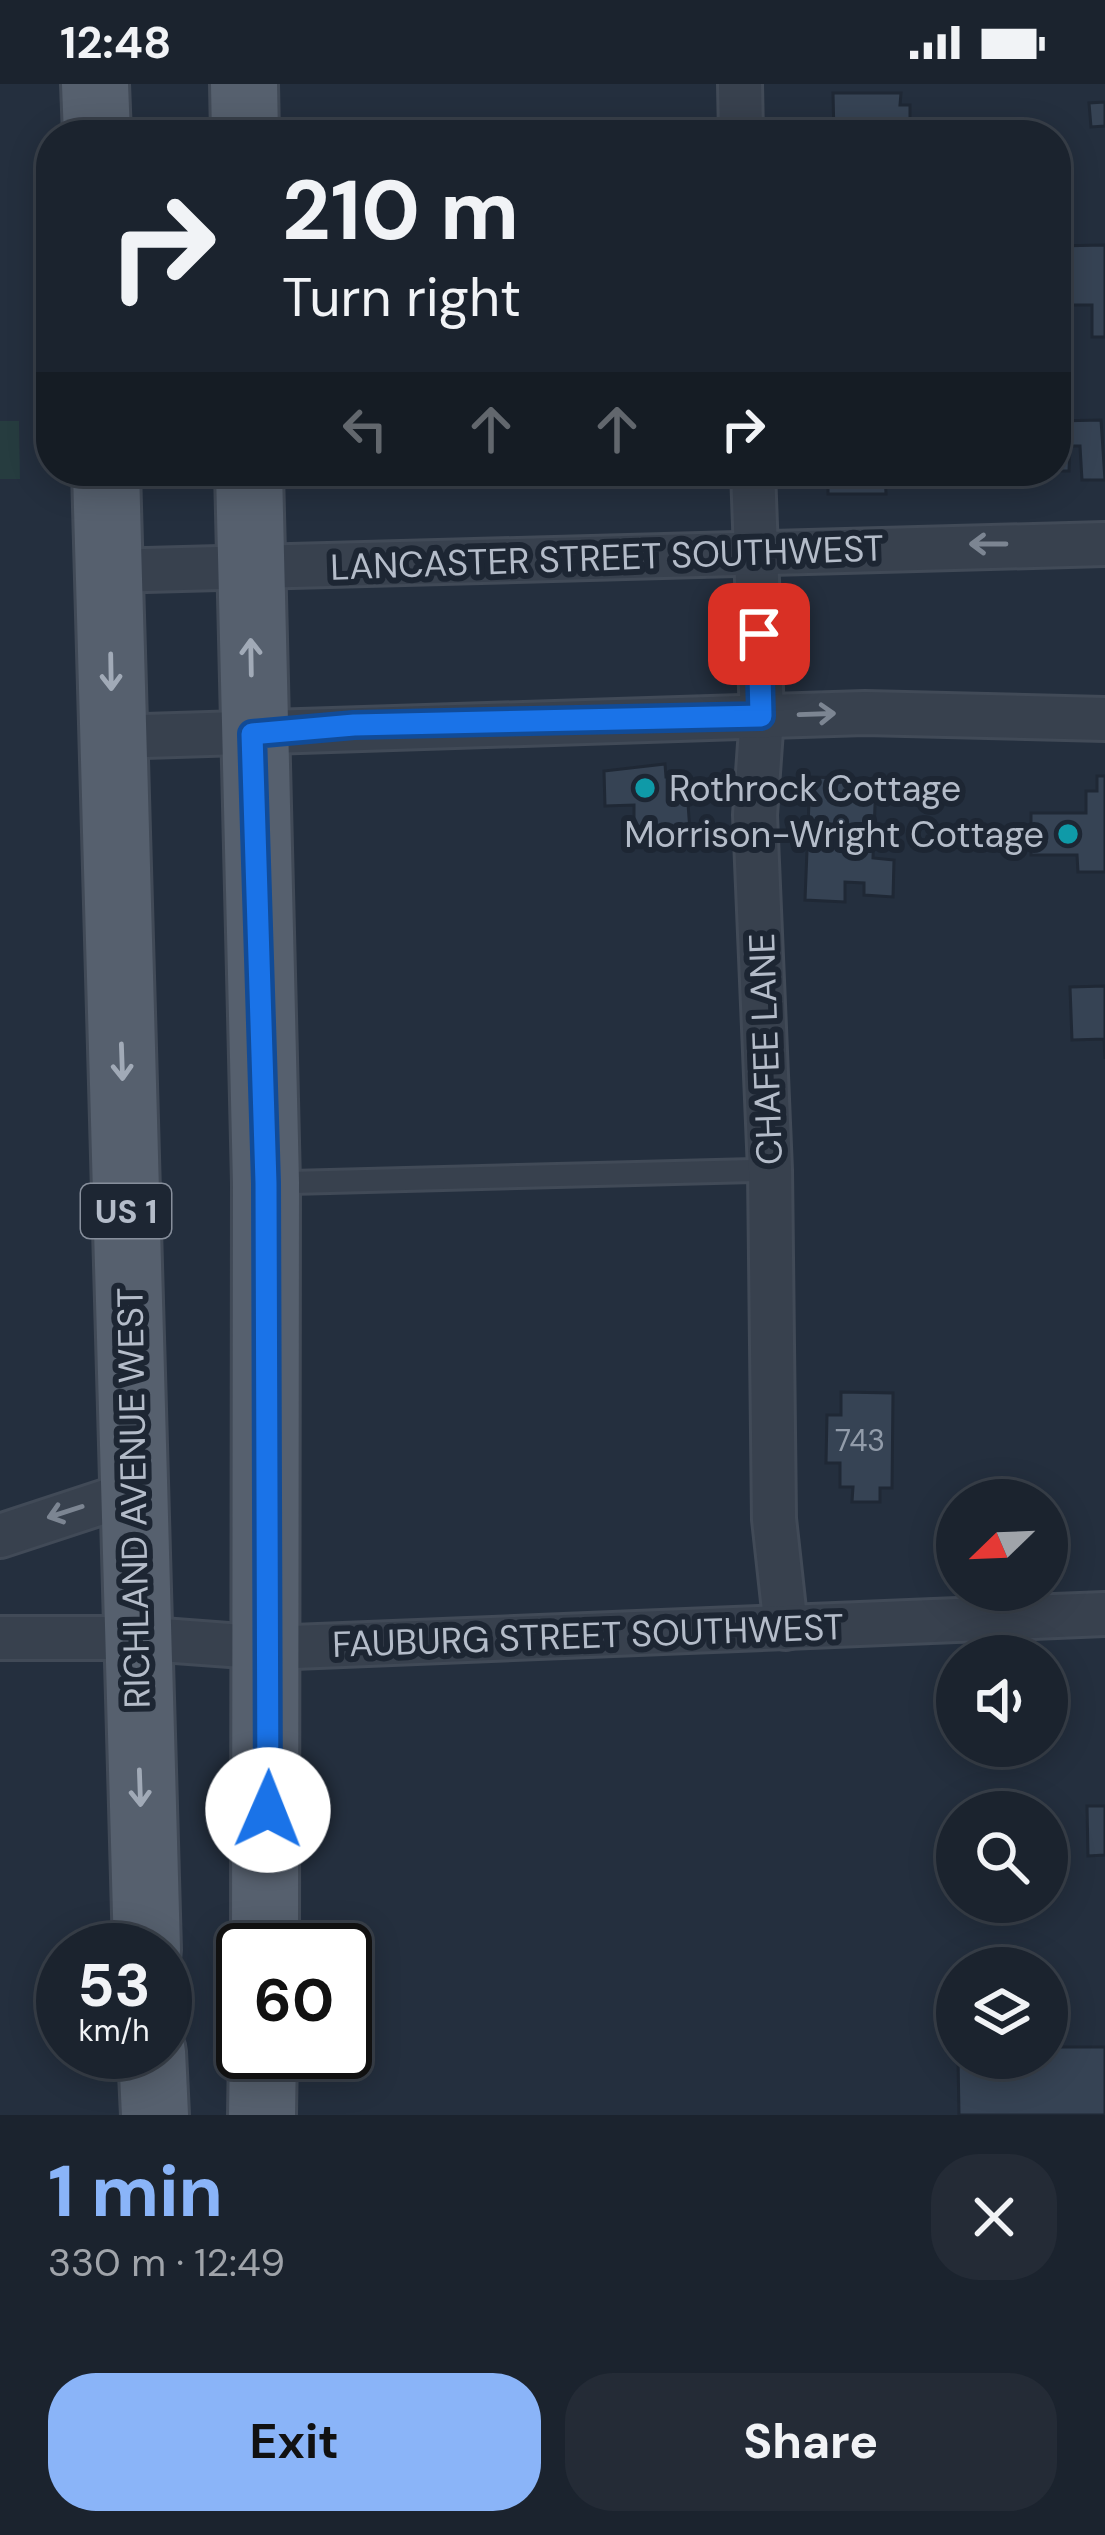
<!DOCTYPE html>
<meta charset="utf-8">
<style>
:root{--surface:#1b232e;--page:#242b36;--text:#f1f3f6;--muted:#a0a4aa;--line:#39404a;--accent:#8ab4f8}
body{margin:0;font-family:"DM Sans",sans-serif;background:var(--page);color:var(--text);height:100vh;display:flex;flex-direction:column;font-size:45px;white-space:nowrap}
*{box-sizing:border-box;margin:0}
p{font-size:39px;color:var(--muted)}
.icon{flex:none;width:66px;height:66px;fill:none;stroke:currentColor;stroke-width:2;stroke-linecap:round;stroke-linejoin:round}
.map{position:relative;height:2031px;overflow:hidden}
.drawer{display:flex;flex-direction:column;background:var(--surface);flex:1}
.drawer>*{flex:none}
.hud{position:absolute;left:36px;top:36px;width:1035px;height:366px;border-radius:48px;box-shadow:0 6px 30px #0003,0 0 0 3px var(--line);background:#1b232e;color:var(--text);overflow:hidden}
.needle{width:78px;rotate:247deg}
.fabs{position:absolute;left:936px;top:1395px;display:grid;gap:24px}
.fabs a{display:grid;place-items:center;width:132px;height:132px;border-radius:50%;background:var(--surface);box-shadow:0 6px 30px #0003,0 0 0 3px var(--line);font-size:60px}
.speed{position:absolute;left:36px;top:1839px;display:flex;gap:24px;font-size:60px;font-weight:700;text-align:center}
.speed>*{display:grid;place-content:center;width:156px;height:156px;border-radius:50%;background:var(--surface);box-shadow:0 6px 30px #0003,0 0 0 3px var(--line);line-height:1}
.speed small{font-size:30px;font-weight:400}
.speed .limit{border:6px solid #111;border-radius:18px;background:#fff;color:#111}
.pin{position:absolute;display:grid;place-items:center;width:102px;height:102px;color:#fff;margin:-51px;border-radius:24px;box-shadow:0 6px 18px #0006}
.me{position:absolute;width:132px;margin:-66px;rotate:1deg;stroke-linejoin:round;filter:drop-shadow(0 0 9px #0008)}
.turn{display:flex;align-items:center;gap:42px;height:252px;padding:0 48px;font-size:54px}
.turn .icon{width:156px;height:156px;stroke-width:2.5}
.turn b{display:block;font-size:84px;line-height:102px}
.lanes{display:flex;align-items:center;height:114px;padding:0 48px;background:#0003;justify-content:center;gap:60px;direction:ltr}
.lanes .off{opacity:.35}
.round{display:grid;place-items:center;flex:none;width:126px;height:126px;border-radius:48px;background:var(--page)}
.overview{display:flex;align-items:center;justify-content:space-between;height:204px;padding:0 48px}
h1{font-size:72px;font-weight:700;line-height:90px;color:var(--accent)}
.action{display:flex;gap:24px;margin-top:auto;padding:24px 48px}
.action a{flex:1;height:138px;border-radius:48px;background:var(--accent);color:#111;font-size:48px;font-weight:700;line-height:138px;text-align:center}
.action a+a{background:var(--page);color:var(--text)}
.status{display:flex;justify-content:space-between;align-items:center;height:84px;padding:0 60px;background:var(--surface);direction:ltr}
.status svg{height:33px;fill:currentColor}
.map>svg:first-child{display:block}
</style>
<div class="status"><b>12:48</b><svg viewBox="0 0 49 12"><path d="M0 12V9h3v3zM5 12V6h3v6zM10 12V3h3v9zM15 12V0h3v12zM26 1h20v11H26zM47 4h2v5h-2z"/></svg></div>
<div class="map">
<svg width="1105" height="2031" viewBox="0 0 1105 2031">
<rect width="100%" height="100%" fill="#242f3e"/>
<polygon fill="#263c3f" points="0,337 19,337 20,395 0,395"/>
<g fill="#364354" stroke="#1f2835" stroke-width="3">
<polygon points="833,9 901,9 900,21 910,21 910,51 834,51"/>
<polygon points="1105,18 1105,42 1091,43 1089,19"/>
<polygon points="1105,161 1105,253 1092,253 1092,221 1056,221 1056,162"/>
<polygon points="1101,336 1105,396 1082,396 1080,362 1070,362 1069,387 1056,387 1056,337"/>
<polygon points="828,387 885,387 886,410 828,410"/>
<polygon points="665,680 666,693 686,693 690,747 634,747 634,721 605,722 604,687"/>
<polygon points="1097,692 1105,692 1105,788 1078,788 1077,771 1031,771 1031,729 1086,729 1086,707 1097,707"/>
<polygon points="810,693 876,695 873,774 894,776 893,813 864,811 864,799 845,798 845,818 805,816"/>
<polygon points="1105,902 1105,975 1104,955 1072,956 1070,903"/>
<polygon points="841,1308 893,1309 892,1404 880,1404 880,1418 852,1418 853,1403 840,1403 840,1379 826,1379 827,1331 841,1331"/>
<polygon points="1087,1722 1105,1722 1105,1771 1088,1772"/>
<polygon points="1047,1963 1105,1963 1105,2031 959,2031 958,1974 1047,1974"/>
</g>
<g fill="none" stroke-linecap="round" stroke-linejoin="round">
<defs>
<polyline id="lane" points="272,1099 770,1086"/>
<g id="street">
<polyline points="740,0 741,51"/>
<polyline points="753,387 762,632 755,731 770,1086 774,1435 786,1544"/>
<polyline points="109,487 1105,460"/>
<polyline points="113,653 865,629 1105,635"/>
<polyline points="0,1452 131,1409"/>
<polyline points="0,1554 135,1554 269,1564 1105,1530"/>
</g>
<g id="primary">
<polyline points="95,0 97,51"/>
<polyline points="244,0 245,51"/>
<polyline points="106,387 147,1866"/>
<polyline points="249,387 266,1099 265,1866"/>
<polyline points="152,1968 155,2031"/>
<polyline points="262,2031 263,1968"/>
</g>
</defs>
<use href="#lane" stroke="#414a57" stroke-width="27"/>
<use href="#street" stroke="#414a57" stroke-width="48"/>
<use href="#primary" stroke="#414a57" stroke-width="72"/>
<use href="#lane" stroke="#38414e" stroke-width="21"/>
<use href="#street" stroke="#38414e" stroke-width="42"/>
<use href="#primary" stroke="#56606e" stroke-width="66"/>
</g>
<defs><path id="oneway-shaft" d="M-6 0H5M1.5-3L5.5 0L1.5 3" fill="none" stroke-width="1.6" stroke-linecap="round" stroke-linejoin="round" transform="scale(3)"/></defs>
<g stroke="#7c8592">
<use href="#oneway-shaft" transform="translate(988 460) rotate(180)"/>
<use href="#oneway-shaft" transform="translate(817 630) rotate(-2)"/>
<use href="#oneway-shaft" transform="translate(65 1428) rotate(162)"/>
</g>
<g stroke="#a1aab7">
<use href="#oneway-shaft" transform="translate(251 573) rotate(-91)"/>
<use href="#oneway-shaft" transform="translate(111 588) rotate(89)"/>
<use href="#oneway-shaft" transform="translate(122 978) rotate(88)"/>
<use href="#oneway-shaft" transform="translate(140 1704) rotate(88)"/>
</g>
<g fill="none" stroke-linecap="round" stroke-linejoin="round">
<defs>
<polyline id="route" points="268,1726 266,1099 252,650 354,641 761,632 759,550"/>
</defs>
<use href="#route" stroke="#114b97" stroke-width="30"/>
<use href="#route" stroke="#1a73e8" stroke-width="21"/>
</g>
<g fill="#0f9aa8" stroke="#1d2633" stroke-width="4.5">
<circle cx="645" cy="704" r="12"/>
<circle cx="1068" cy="750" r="12"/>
</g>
<g text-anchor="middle" stroke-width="12" stroke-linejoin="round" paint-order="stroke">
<g font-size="30" fill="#929caa">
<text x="860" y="1367">743</text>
</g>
<rect fill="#1d2633" stroke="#878f9c" stroke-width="3" x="81" y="1100" width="90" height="54" rx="9"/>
<g font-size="33" font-weight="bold" fill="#b4bcc9">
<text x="126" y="1139">US 1</text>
</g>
<g font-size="36" fill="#b4bcc9" stroke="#1d2633">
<text transform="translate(607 473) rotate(-2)" y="13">LANCASTER STREET SOUTHWEST</text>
<text transform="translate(765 965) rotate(-92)" y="13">CHAFEE LANE</text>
<text transform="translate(133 1414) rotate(-91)" y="13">RICHLAND AVENUE WEST</text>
<text transform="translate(588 1551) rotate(-2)" y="13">FAUBURG STREET SOUTHWEST</text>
</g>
<g font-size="36" fill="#b4bcc9" stroke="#1d2633" text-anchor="start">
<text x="669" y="717">Rothrock Cottage</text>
<text x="1044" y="763" text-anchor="end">Morrison-Wright Cottage</text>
</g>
</g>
</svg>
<div class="fabs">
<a><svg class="needle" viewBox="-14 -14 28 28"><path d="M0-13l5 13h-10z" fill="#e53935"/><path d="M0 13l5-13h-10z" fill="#a0a4aa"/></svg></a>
<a><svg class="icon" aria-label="sound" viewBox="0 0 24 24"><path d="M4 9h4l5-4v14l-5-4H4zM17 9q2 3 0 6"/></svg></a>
<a><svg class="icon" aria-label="search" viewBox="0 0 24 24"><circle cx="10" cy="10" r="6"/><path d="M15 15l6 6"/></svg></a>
<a><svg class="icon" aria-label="layers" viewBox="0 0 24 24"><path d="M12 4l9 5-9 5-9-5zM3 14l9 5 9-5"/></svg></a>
</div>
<div class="speed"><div>53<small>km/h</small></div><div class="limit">60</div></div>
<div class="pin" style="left:759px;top:550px;background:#d93025"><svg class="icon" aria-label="arrive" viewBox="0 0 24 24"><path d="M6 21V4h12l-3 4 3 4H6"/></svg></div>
<svg class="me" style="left:268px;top:1726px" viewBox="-20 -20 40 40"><circle r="19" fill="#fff"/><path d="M0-13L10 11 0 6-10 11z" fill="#1a73e8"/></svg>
<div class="hud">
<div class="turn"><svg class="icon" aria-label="right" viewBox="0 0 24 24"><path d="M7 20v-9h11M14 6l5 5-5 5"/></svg><div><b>210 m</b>Turn right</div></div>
<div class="lanes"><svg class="icon off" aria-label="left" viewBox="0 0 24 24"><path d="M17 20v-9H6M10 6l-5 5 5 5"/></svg><svg class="icon off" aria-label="ahead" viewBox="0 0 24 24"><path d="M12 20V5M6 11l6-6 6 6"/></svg><svg class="icon off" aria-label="ahead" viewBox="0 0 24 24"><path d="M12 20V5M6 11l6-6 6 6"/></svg><svg class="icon" aria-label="right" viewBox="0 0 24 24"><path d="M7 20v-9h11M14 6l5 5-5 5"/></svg></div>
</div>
</div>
<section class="drawer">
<div class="overview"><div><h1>1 min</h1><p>330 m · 12:49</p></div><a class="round"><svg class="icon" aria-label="close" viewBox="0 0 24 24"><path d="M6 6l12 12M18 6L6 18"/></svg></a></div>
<div class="action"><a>Exit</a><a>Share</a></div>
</section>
